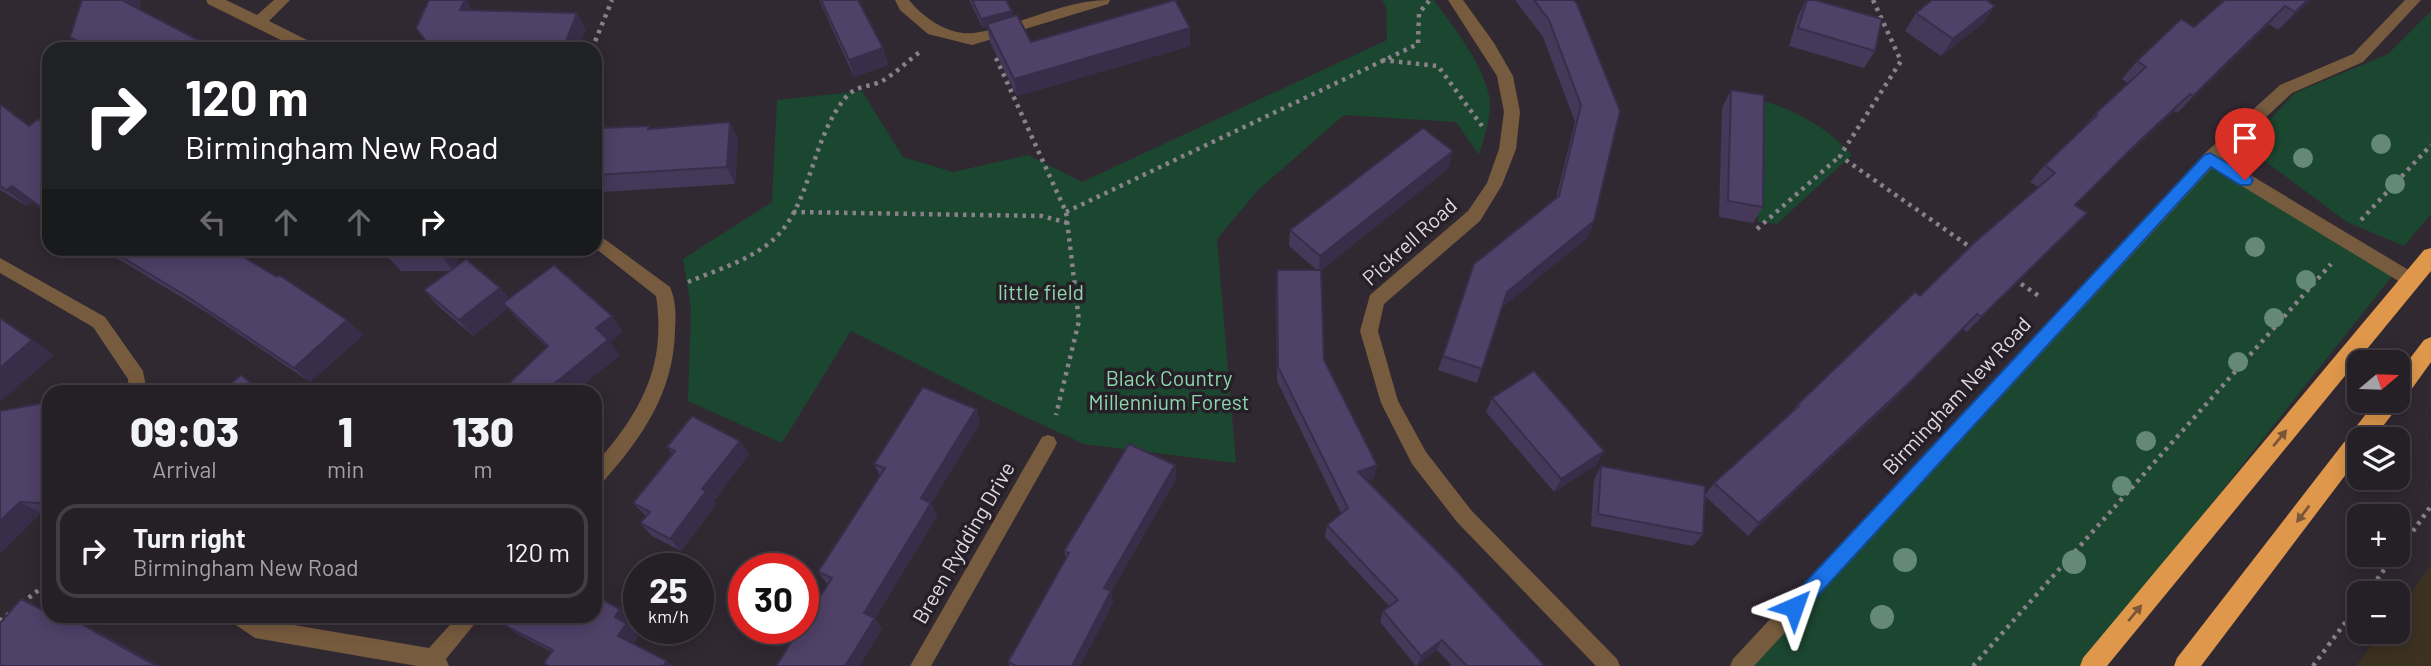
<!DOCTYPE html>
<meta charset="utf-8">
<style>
:root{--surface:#251f26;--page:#2d272e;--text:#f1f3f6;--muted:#a3a2a7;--line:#423d43}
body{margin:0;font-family:Barlow,sans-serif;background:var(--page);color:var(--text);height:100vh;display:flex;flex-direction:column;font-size:26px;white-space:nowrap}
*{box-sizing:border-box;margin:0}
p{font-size:23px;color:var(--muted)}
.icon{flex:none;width:38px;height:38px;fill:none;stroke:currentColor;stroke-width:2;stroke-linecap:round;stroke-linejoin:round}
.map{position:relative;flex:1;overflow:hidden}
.side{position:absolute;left:42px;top:385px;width:560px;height:238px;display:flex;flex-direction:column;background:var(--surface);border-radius:21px;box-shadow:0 4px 18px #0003,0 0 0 2px var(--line)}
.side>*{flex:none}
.banner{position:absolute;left:42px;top:42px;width:560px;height:214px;border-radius:21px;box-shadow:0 4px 18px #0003,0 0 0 2px var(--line);background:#202124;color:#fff;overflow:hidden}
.needle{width:46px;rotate:71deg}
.controls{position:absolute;left:2347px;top:350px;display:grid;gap:14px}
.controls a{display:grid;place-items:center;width:63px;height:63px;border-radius:14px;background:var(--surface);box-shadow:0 4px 18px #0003,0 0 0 2px var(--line);font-size:35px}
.speed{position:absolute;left:623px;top:553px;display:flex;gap:14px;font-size:35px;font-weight:700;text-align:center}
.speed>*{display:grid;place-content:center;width:91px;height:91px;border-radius:50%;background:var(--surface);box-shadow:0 4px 18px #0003,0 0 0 2px var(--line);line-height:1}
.speed small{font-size:18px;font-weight:400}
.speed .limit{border:10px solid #d22;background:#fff;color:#111}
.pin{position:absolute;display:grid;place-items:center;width:60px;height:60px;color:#fff;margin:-72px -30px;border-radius:50% 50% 50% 0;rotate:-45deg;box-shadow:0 0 7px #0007}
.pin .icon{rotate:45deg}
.me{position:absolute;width:77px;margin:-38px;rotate:43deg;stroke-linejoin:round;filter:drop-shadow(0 0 5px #0008)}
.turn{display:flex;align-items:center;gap:24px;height:147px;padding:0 28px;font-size:32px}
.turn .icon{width:91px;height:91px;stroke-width:2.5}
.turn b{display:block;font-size:49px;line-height:60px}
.lanes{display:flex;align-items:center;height:66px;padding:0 28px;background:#0003;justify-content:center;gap:35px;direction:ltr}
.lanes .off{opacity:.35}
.eta{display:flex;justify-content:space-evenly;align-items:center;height:119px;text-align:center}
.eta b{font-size:42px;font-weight:800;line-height:49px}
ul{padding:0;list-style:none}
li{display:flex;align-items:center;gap:21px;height:94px;margin:0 14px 10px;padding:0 14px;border:4px solid var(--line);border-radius:21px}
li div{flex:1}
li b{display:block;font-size:26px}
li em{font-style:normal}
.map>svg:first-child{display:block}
</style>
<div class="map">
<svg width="2431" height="666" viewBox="0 0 2431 666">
<rect width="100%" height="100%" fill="#312932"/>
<polygon fill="#3c3222" points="2431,566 2431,666 2356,666 2382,632 2398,632 2398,611"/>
<g fill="#1b4630">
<path d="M1382,0H1434C1455,29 1480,60 1489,95C1493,112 1484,138 1479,155L1456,122L1344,115L1258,190L1217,239L1236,463L1084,444L995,403L851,331L782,443L688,401L691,307L683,259L772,202L777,100L862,91L903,157L953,172L1028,155L1082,182L1387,40L1386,6Z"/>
<polygon points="2431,11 2431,214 2404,246 2347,222 2258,156 2259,131 2295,93 2388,54"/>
<path d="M1752,98C1788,106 1827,126 1852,155L1777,224L1758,222L1757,111Z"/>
<polygon points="2210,159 2396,271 2083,666 1740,666"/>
</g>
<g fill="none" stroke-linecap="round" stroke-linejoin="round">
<g stroke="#89828a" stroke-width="4.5" stroke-dasharray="3.5 5" stroke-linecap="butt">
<polyline points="1873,0 1901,61 1840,156 1973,249"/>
<polyline points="592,49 612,0"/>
<polyline points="996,58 1066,212 1079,321 1056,415"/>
<polyline points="1382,60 1438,66 1482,126"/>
<polyline points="793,212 1042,216 1068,223"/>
<polyline points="1066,212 1418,44 1419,13 1429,1"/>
<polyline points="2361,220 2431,145"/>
<polyline points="1757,229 1840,156"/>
<polyline points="2014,279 2042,298"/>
<path d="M688,282C716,270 752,260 775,238C812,203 812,134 848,95C858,85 871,87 882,81C896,73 909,60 921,51"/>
<polyline points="2398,552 2431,506"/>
<polyline points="2367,593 2395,555"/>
<polyline points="22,603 49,582"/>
<polyline points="0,621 10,613"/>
<polyline points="1973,666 2331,264"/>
<polyline points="2313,666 2359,604"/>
</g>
<g fill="#775b3e" fill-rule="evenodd">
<polygon points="206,0 226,0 257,15 274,0 290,0 269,21 309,41 312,45 309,49 299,49 208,4"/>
<path d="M895,0H909C923,18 950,36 974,33C1021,26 1061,0 1110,0L1108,4L972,45L928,34L900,10Z"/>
<polygon points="1448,0 1463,0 1494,43 1513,76 1520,112 1516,149 1502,185 1480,221 1384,304 1378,331 1398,401 1426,452 1471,510 1617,659 1620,666 1596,666 1457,522 1412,464 1381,403 1360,331 1370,295 1468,211 1487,183 1499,149 1504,112 1497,76"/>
<polygon points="2405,0 2421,0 2363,62 2292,93 2222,158 2417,275 2420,280 2417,285 2405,285 2212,168 1754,666 1730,666 1733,659 2204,154 2280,85 2353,54"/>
<path d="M595,232L670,287C676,300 676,316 675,330C674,392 642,438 602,483L595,485V464C640,414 667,366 656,296L595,248Z"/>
<polygon points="0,258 105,317 143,371 147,392 129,392 128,379 93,327 0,273"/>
<polygon points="1048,435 1054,437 1057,443 1054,449 931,666 910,666 1042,437"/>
<polygon points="230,616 255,616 259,619 429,648 458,616 481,616 446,659 449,666 417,666 255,638 233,623"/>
</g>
<g fill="#df984b" fill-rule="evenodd">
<polygon points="2431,248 2431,271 2107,666 2080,666 2083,658 2424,250"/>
<polygon points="2431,337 2431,362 2406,397 2399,399 2397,408 2373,439 2359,439 2359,457 2201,666 2174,666 2177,658 2376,401 2398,401 2398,374 2424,340"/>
</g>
</g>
<g fill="#648976">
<circle cx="2381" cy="144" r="10"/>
<circle cx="2303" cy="158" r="10"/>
<circle cx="2395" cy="184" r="10"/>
<circle cx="2255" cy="247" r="10"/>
<circle cx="2306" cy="280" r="10"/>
<circle cx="2274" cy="318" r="10"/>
<circle cx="2238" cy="362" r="10"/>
<circle cx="2146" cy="441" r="10"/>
<circle cx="2122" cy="486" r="10"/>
<circle cx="1905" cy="560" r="12"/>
<circle cx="2074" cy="562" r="12"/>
<circle cx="1882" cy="617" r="12"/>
</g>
<g fill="#453859">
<polygon points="82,0 141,0 139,9 215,49 82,49 70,37"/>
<polygon points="466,0 472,10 577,13 586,30 578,49 431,49 416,28"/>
<polygon points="819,0 858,0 883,48 888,65 854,77"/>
<polygon points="969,0 1006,0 1013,16 1031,42 1190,46 1017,96 990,42 987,27 983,28"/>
<polygon points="1515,0 1574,0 1594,221 1588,237 1502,307 1477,383 1438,370 1443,356 1556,198 1575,122 1543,37"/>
<polygon points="1806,0 1875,51 1864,68 1789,46 1798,16"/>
<polygon points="2311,0 2278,30 2269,24 2177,113 2174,111 2116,165 2076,205 2072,229 1967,332 1963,329 1898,396 1748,536 1705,496 1703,534 1693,546 1591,526 1594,480 1601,466 1705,495 1714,483 1788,416 1797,405 1920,296 2038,187 2030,182 2045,165 2080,131 2095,114 2128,83 2122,79 2137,61 2194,27"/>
<polygon points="1995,6 1982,24 1941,56 1905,31 1916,13"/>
<polygon points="1731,90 1763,207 1753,223 1719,217 1722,108"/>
<polygon points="0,104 29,126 49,126 49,215 32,202 27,206 0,190"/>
<polygon points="649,126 650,129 738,139 735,184 602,192 595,181 595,157"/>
<polygon points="1449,168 1321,270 1324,360 1374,478 1367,480 1545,666 1452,666 1437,650 1416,666 1380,622 1383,611 1389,606 1325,537 1327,525 1341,513 1277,381 1276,285 1277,270 1317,270 1289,246 1290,230"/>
<polygon points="100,248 229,248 347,320 363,335 310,382 206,312"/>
<polygon points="462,248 455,267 500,288 509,299 623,331 610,342 620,355 574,392 500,392 547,347 516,318 508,308 473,336 438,306 424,290 450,271 401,271 386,255"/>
<polygon points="1492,398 1604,451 1597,464 1554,492 1486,412"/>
<polygon points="49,402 49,514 41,513 0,553 0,411"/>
<polygon points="976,409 980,423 931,503 937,516 875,618 882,629 859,666 776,666 828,585 818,572 880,476 874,464"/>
<polygon points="740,441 749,454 714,501 716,504 681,551 652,536 640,523 646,516 633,503 673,454 667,447"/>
<polygon points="1175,465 1176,479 1111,592 1113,603 1080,666 1010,666 1008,662 1066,558 1064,551"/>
<polygon points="620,609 633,620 629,625 639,634 633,643 673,666 548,666 544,663 552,652 519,635 504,625"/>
</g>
<g fill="#382e49">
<polygon points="122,0 141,0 137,16"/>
<polygon points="465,0 466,0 476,15 460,10"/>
<polygon points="2308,0 2311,0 2278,30 2295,12"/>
<polygon points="1995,6 1982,24 1941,56 1953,39"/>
<polygon points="2285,6 2269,24 2177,113 2193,96"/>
<polygon points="1012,11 1014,20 987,24 987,27 983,28 981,19"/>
<polygon points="577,13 586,30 578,49 563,49"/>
<polygon points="1190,28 1190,46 1017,96 1014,79"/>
<polygon points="883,48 888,65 854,77 849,60"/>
<polygon points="2190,94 2174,111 2116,165 2060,221 2132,148"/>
<polygon points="730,122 738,139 735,184 727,167"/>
<polygon points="1453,151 1449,168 1319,272 1320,256"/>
<polygon points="12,186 32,202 27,206 7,190"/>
<polygon points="2087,213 2072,229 1967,332 1981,317"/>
<polygon points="1594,221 1588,237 1502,308 1507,292"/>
<polygon points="442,248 462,248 454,271 440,255"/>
<polygon points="500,288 513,304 503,303 508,308 473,336 459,320"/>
<polygon points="1977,314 1898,396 1748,536 1759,523"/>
<polygon points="612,316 623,331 610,342 620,355 574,392 544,392 596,328"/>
<polygon points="0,317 54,355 0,402"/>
<polygon points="347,320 363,335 310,382 294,368"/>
<polygon points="976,409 980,423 927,511 921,498"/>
<polygon points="49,441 49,470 43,467"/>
<polygon points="740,441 749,454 714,501 716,504 681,551 670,539 702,489"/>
<polygon points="1604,451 1597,464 1554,492 1561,479"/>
<polygon points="1175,465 1176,479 1111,592 1113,603 1080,666 1072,666 1104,588"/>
<polygon points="1377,465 1374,478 1356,485 1358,472"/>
<polygon points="49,487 49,508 40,503"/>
<polygon points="20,502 41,513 0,553 0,521"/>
<polygon points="931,503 937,516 875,618 882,629 859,666 845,666 864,613"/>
<polygon points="620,609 633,620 629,625 639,634 630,646 618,636 615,617"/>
<polygon points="76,621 100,632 160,666 156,666"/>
<polygon points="1442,640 1437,650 1417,666 1421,656"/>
<polygon points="667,661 673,666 663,666"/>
</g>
<g fill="#504168" stroke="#382e49" stroke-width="2">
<polygon points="82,0 122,0 215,49 92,49 70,37"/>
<polygon points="429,0 465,0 460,10 577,13 563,49 446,49 428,44 416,28"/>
<polygon points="821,0 858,0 883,48 849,60"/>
<polygon points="972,0 1006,0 1012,11 981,19"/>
<polygon points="1175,0 1190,28 1014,79 987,24 1017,15 1031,42"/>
<polygon points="1534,0 1574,0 1577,4 1620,111 1594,221 1507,292 1482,369 1443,356 1474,264 1559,196 1581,105 1549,20"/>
<polygon points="1807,0 1815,0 1882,19 1875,51 1798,28"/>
<polygon points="1932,0 1986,0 1995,6 1953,39 1916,13"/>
<polygon points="2225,0 2308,0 2295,12 2285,6 2193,96 2190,94 2132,148 2075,205 2087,213 1981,317 1977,314 1911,381 1759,523 1714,483 1799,406 1797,405 1915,292 1920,296 1975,242 2055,173 2045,165 2097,115 2095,114 2146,67 2137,61 2181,19 2194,27"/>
<polygon points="1731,90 1764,95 1763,207 1728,201"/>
<polygon points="0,104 29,126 38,119 49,126 49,213 12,186 7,190 0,186"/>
<polygon points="730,122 727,167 595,175 595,157 601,128 649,126 648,129"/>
<polygon points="1423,128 1453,151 1320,256 1290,230"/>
<polygon points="107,248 229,248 277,277 279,275 347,320 294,368 188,297"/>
<polygon points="389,248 442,248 440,255 386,255"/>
<polygon points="466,259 500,288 459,320 424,290"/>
<polygon points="554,265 612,316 596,328 608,340 544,392 500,392 548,346 503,303"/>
<polygon points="1277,270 1321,270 1324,360 1377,465 1358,472 1458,572 1545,666 1467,666 1442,640 1421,656 1383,611 1398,600 1327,525 1348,508 1278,367"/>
<polygon points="0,318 32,340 0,368"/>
<polygon points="1534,371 1604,451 1561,479 1492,398"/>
<polygon points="241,375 262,392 221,392"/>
<polygon points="923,387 976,409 921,498 931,503 864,613 875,618 845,666 776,666 800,628 803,628 803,623 832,578 818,572 885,468 874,464"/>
<polygon points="49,402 49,441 43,467 49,467 49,487 40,503 20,502 0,521 0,411"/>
<polygon points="692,416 740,441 702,489 706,491 670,539 640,523 650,512 633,503 675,451 667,447"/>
<polygon points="1129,444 1175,465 1104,588 1111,591 1072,666 1016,666 1008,662 1069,553 1064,551"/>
<polygon points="1601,466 1705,486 1703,534 1598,514"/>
<polygon points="595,596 620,609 615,617 627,623 618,636 667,661 663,666 549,666 544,663 553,650 504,625 511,616 595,616"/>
<polygon points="21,599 49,613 49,616 56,616 73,624 76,621 156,666 0,666 0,623"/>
</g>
<defs><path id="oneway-solid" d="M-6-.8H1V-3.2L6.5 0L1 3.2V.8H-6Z" transform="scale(1.75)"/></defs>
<g fill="#7a5538">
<use href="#oneway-solid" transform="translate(2280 438) rotate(-50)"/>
<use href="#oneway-solid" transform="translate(2303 514) rotate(127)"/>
<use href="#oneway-solid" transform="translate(2135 613) rotate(-50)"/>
</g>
<polygon fill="#1a73e8" stroke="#114b97" stroke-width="2" points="2210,153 2250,176 2253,180 2250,185 2240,185 2211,167 1801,614 1794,616 1788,614 1786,607 1788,601 2204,155"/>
<g text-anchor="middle" stroke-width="7" stroke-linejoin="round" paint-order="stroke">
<g font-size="21" fill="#dfdae0" stroke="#271f28">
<text transform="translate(1410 242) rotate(-42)" y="7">Pickrell Road</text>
<text transform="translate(1957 396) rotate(-47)" y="7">Birmingham New Road</text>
<text transform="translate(964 543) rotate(-60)" y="7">Breen Rydding Drive</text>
</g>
<g font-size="21" fill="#8dd8ad" stroke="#271f28">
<text x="1041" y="300">little field</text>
<text x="1169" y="386">Black Country<tspan x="1169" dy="24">Millennium Forest</tspan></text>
</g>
</g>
</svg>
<div class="controls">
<a><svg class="needle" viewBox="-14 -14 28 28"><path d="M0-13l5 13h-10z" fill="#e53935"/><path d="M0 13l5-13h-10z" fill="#a3a2a7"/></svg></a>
<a><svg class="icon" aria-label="layers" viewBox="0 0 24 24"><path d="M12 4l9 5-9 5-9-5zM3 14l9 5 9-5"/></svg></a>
<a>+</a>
<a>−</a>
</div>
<div class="speed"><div>25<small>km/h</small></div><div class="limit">30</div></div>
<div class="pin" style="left:2245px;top:180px;background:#d93025"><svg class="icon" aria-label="arrive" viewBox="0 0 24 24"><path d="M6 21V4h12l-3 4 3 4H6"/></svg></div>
<svg class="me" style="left:1794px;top:607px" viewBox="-20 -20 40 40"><path d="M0-17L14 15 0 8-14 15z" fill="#1a73e8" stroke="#fff" stroke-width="4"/></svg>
<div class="banner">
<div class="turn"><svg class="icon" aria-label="right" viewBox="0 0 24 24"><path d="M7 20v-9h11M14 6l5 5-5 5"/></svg><div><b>120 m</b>Birmingham New Road</div></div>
<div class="lanes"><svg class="icon off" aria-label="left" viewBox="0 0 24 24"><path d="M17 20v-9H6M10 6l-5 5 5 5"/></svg><svg class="icon off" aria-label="ahead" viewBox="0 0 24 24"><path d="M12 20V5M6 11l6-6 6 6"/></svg><svg class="icon off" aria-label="ahead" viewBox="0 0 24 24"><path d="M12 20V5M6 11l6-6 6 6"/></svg><svg class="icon" aria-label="right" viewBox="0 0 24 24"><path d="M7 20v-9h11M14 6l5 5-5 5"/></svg></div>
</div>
<section class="side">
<div class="eta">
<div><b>09:03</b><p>Arrival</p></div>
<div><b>1</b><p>min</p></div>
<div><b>130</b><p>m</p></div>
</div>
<ul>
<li><svg class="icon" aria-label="right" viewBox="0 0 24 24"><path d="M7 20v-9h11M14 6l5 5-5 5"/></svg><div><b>Turn right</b><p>Birmingham New Road</p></div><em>120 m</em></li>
</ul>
</section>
</div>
